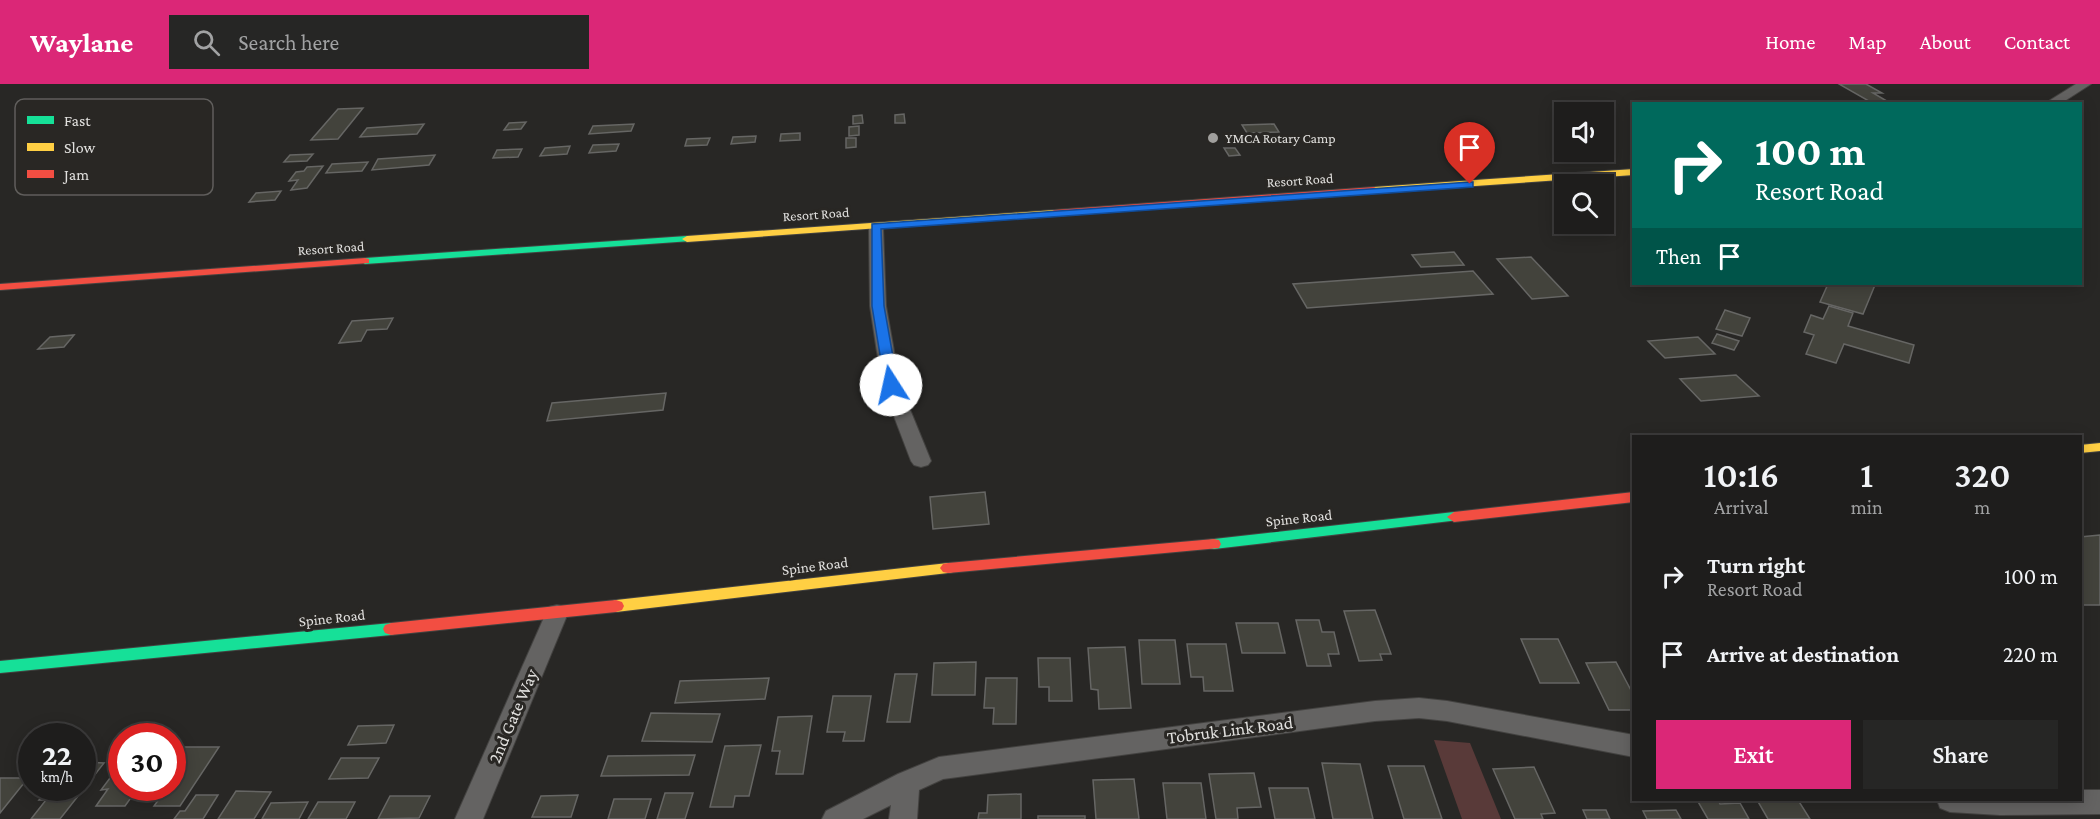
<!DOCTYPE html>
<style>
:root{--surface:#1e1d1c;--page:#262625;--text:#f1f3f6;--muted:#a1a2a3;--line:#3c3b3b;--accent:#db2777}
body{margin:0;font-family:"Crimson Pro",serif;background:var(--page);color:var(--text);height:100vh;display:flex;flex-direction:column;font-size:22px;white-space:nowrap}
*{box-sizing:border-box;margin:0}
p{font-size:20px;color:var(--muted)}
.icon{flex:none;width:33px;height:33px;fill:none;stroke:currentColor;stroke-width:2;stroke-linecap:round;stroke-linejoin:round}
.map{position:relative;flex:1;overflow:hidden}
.panel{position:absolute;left:1632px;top:351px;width:450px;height:366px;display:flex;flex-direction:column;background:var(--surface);border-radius:0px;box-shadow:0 3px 15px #0003,0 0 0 2px var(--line)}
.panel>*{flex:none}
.top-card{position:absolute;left:1632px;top:18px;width:450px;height:183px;border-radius:0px;box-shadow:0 3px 15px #0003,0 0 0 2px var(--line);background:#00695c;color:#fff;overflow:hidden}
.controls{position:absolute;left:1554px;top:18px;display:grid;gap:12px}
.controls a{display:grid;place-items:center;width:60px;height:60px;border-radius:0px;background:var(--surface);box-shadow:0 3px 15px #0003,0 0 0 2px var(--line);font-size:30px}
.speed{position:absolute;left:18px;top:639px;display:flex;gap:12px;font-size:30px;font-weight:700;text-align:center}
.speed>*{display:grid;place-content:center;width:78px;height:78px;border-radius:50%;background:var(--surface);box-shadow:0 3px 15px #0003,0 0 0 2px var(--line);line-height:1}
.speed small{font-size:15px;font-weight:400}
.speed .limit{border:9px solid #d22;background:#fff;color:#111}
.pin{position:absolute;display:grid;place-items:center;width:51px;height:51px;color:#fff;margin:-62px -26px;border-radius:50% 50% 50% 0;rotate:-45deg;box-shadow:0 0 6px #0007}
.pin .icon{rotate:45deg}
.me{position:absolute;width:66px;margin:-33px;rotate:350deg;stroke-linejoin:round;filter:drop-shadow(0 0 4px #0008)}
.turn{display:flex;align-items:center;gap:21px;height:126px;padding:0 24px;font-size:27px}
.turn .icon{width:78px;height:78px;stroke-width:2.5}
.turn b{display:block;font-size:42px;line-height:51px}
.then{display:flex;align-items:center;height:57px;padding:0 24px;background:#0003;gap:12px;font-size:22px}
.eta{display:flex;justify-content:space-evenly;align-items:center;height:102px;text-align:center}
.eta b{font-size:36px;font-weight:600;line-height:42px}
.action{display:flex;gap:12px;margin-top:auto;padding:12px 24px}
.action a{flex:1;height:69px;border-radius:0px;background:var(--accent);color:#fff;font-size:24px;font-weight:600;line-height:69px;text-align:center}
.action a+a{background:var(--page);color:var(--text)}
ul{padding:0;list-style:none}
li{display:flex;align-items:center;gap:18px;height:78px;padding:0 24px}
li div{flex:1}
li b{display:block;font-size:22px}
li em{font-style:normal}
header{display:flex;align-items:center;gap:36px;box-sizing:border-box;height:84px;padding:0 30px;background:var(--accent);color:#fff}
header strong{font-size:28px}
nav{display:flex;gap:33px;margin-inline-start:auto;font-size:21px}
.search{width:420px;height:54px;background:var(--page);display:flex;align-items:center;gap:15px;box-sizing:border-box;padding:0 21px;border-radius:0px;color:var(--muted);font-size:22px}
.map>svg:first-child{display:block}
</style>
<header>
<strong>Waylane</strong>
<div class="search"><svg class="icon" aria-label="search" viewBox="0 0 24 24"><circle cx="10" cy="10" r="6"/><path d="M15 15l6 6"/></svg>Search here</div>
<nav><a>Home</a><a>Map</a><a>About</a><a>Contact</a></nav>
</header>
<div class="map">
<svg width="2100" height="735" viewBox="0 0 2100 735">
<rect width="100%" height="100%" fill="#282725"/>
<polygon fill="#593a39" points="1434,656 1470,659 1501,735 1462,735"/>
<g fill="#43433c" stroke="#666664" stroke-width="1.5">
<polygon points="1839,0 1866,0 1882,9 1873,9 1892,20 1874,20"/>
<polygon points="363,24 338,55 311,56 338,25"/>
<polygon points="904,30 905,39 895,39 895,31"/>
<polygon points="862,31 863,39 853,40 853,32"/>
<polygon points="526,38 521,45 504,46 509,39"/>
<polygon points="424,40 417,50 360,53 367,44"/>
<polygon points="634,40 631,47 589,50 593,42"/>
<polygon points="1274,40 1279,48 1247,49 1242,41"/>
<polygon points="859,42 859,51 849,52 849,43"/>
<polygon points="800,49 800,56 780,57 781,50"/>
<polygon points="756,52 755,58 731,60 733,53"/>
<polygon points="710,54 707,61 685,62 687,55"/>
<polygon points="846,54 856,54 856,63 846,64"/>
<polygon points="619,60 616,67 589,69 593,61"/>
<polygon points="570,62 567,70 540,72 545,64"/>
<polygon points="1224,64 1235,64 1240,71 1229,72"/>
<polygon points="522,65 518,73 493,74 497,66"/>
<polygon points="313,70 307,77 284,78 290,71"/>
<polygon points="435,71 429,81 372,86 378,75"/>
<polygon points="368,78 362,87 326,89 332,80"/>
<polygon points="323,82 307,104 291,106 298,96 289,97 296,88 304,87 307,83"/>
<polygon points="281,107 275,116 249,118 256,109"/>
<polygon points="1454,168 1464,181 1421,183 1412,171"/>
<polygon points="1531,173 1568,212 1532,215 1497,175"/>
<polygon points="1473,187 1493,210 1307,224 1293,200"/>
<polygon points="1828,200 1875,201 1863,230 1820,218"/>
<polygon points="1829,222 1853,229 1848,242 1914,261 1909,279 1844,260 1836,279 1806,270 1814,251 1804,248 1811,231 1823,235"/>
<polygon points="1725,226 1750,234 1742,252 1716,245"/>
<polygon points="393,234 387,245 367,246 361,257 339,259 352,237"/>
<polygon points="1717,250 1739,257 1734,266 1712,259"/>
<polygon points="74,251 64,263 38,265 50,253"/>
<polygon points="1698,253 1715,270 1665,274 1648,257"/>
<polygon points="1736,291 1759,312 1701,317 1680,295"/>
<polygon points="666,309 663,326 547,337 552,319"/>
<polygon points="985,408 989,440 933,445 930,413"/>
<polygon points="2100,451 2100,521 2080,521 2080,453"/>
<polygon points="1375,526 1391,570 1380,570 1382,576 1359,577 1344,527"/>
<polygon points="1296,536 1319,536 1322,548 1334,548 1339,570 1328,570 1331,582 1307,582"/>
<polygon points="1236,539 1278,539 1285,569 1242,569"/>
<polygon points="1521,555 1558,555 1579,599 1540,599"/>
<polygon points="1139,556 1175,556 1180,600 1142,600"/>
<polygon points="1187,560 1226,560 1233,607 1204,607 1203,593 1191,593"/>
<polygon points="1125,563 1131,624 1099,625 1098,606 1091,605 1088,564"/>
<polygon points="1038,574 1070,574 1072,617 1049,617 1049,603 1039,603"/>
<polygon points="976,578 975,611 932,611 934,579"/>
<polygon points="1616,578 1634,612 1634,626 1609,626 1586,579"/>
<polygon points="895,590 917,590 910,638 887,638"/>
<polygon points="769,594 765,615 675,619 680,597"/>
<polygon points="986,594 1017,594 1016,640 993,640 994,624 984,624"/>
<polygon points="833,612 871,612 864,657 843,657 845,648 827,648"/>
<polygon points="651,629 720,630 712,658 642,657"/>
<polygon points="812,632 803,690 776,690 780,667 772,667 778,633"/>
<polygon points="394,641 386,659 348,661 358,642"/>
<polygon points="761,661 749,712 735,712 733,723 710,723 725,662"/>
<polygon points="183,663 219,663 180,722 154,722 167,704 172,704 172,678"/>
<polygon points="695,671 689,691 601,692 608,672"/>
<polygon points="341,674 379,674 368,694 329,695"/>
<polygon points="82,678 104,679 60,735 31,735 46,716 39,716 49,704 82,704"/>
<polygon points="122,678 122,704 138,704 125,722 96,722 108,705 101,706"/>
<polygon points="1322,679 1360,680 1373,735 1333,735"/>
<polygon points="1388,682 1424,682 1442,735 1404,735"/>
<polygon points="1534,683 1555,729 1541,730 1543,735 1515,735 1493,685"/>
<polygon points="1254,689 1261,723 1237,724 1238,735 1216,735 1209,690"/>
<polygon points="0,694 28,694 0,729"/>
<polygon points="1134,695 1139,735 1096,735 1093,696"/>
<polygon points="1163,699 1201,699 1206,735 1167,735"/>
<polygon points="1269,704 1308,704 1315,735 1275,735"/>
<polygon points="236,707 271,708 254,735 218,735"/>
<polygon points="665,709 693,709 685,735 657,735"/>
<polygon points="1021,710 1021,735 978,735 979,729 987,729 988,711"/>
<polygon points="196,711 218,711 203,735 174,735 180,727 185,727"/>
<polygon points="578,711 571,733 532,733 541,712"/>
<polygon points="390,712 430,712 419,734 378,735"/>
<polygon points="614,715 651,715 645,735 608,735"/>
<polygon points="1697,716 1718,716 1720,720 1740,719 1749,735 1708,735"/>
<polygon points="1757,716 1798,716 1810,735 1768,735"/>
<polygon points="308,718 299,735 262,735 271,719"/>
<polygon points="318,718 355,718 346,735 308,735"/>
<polygon points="1583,726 1606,726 1610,735 1587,735"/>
<polygon points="1676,726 1681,735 1647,735 1643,727"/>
<rect x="1038" y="732" width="47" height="3"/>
</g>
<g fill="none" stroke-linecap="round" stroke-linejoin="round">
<defs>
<g id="street">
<polygon points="2076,0 2091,0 2060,20 2044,20"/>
<polygon points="876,139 883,143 886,222 900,301 931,377 928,381 921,383 914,381 911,377 882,301 870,222 869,143"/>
<polygon points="557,521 565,523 568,529 483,735 455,735 546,529 549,523"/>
<polygon points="1419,614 1447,617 1634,651 1634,673 1447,637 1419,634 1375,637 943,695 919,706 917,735 889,735 891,721 863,735 822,735 826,727 898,690 939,673 1375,617"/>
<polygon points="2080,706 2100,706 2100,730 2000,731 1950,728 1940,724 1937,716 2080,716"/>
</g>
<g id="fast">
<polygon points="687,152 692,155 691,157 365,180 360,177 365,174"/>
<polygon points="1454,428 1461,433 1459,436 1214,465 1209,464 1207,460 1209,456 1214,455"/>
<polygon points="391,539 397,541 399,545 397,549 391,551 0,589 0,577"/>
</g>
<g id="slow">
<polygon points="1634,85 1634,91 1374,109 1369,106 1374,103"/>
<polygon points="1054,126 1058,127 1058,131 687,158 682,155 687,152"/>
<polygon points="2100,359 2100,367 2080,369 2080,361"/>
<polygon points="948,479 953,480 956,484 953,488 948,489 616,528 610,526 608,522 610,518 616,516"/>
</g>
<g id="jam">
<polygon points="1374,103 1379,106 1377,108 1054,132 1049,129 1054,126"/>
<polygon points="365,174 369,175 369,179 0,206 0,200"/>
<polygon points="1634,408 1634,418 1454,438 1447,433 1454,428"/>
<polygon points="1214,455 1219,456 1221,460 1219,464 948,489 943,488 940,484 943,480 948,479"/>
<polygon points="616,516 622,518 624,522 622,526 616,528 391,551 385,549 383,545 385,541 391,539"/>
</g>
</defs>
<use href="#street" stroke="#434240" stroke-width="2"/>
<use href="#fast" stroke="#434240" stroke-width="2"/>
<use href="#slow" stroke="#434240" stroke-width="2"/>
<use href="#jam" stroke="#434240" stroke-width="2"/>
<use href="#street" fill="#646362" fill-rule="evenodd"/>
<use href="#fast" fill="#16e098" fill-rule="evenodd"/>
<use href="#slow" fill="#ffcf43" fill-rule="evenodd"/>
<use href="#jam" fill="#f24e42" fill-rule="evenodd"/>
</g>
<polygon fill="#1a73e8" stroke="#114b97" stroke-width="1.5" points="1470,98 1473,98 1473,103 881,145 884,222 898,301 891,305 885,301 872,222 872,140"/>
<circle fill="#a09f9d" stroke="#292724" stroke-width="2" cx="1213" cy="54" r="6"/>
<g text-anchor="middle" stroke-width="6" stroke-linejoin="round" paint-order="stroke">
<g font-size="14" fill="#e1e0de" stroke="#292724" text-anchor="start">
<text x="1225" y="59">YMCA Rotary Camp</text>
</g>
<g font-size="14" fill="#e1e0de" stroke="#292724">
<text transform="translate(1300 96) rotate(-4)" y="5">Resort Road</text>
<text transform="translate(816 130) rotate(-4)" y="5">Resort Road</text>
<text transform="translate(331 164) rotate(-4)" y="5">Resort Road</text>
</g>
<g font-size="15" fill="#e1e0de" stroke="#292724">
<text transform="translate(1299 434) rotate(-6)" y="5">Spine Road</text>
<text transform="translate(815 482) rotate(-7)" y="5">Spine Road</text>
<text transform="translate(332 534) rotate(-6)" y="5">Spine Road</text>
</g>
<g font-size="18" fill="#e1e0de" stroke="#292724">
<text transform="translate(513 632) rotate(-67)" y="6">2nd Gate Way</text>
<text transform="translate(1230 646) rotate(-7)" y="6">Tobruk Link Road</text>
</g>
</g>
<rect x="15" y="15" width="198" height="96" rx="9" fill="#292724" stroke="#605e5c" stroke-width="1.5"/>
<rect x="27" y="32" width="27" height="8" fill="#16e098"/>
<rect x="27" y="59" width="27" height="8" fill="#ffcf43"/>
<rect x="27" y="86" width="27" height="8" fill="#f24e42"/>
<g font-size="16" fill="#e1e0de">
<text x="64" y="42">Fast</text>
<text x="64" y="69">Slow</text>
<text x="64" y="96">Jam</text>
</g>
</svg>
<div class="controls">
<a><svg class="icon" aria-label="sound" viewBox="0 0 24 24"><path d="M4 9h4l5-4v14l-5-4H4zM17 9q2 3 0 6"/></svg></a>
<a><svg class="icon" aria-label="search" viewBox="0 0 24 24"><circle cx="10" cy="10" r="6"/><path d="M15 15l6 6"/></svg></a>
</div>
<div class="speed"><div>22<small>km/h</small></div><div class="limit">30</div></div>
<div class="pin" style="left:1470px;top:100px;background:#d93025"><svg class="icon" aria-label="arrive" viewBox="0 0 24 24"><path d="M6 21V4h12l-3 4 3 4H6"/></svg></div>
<svg class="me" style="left:891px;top:301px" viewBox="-20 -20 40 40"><circle r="19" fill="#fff"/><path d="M0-13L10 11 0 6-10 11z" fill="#1a73e8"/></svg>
<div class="top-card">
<div class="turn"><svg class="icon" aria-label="right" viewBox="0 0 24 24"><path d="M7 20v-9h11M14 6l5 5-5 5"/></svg><div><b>100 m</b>Resort Road</div></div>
<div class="then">Then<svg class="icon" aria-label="arrive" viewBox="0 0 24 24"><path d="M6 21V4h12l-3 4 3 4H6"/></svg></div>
</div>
<section class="panel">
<div class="eta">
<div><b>10:16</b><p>Arrival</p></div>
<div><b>1</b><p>min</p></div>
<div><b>320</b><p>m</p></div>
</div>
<ul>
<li><svg class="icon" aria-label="right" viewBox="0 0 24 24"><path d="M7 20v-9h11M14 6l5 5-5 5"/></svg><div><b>Turn right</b><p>Resort Road</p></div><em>100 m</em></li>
<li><svg class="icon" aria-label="arrive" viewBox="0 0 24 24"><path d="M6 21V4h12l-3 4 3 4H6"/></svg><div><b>Arrive at destination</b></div><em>220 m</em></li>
</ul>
<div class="action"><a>Exit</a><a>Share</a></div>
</section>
</div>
